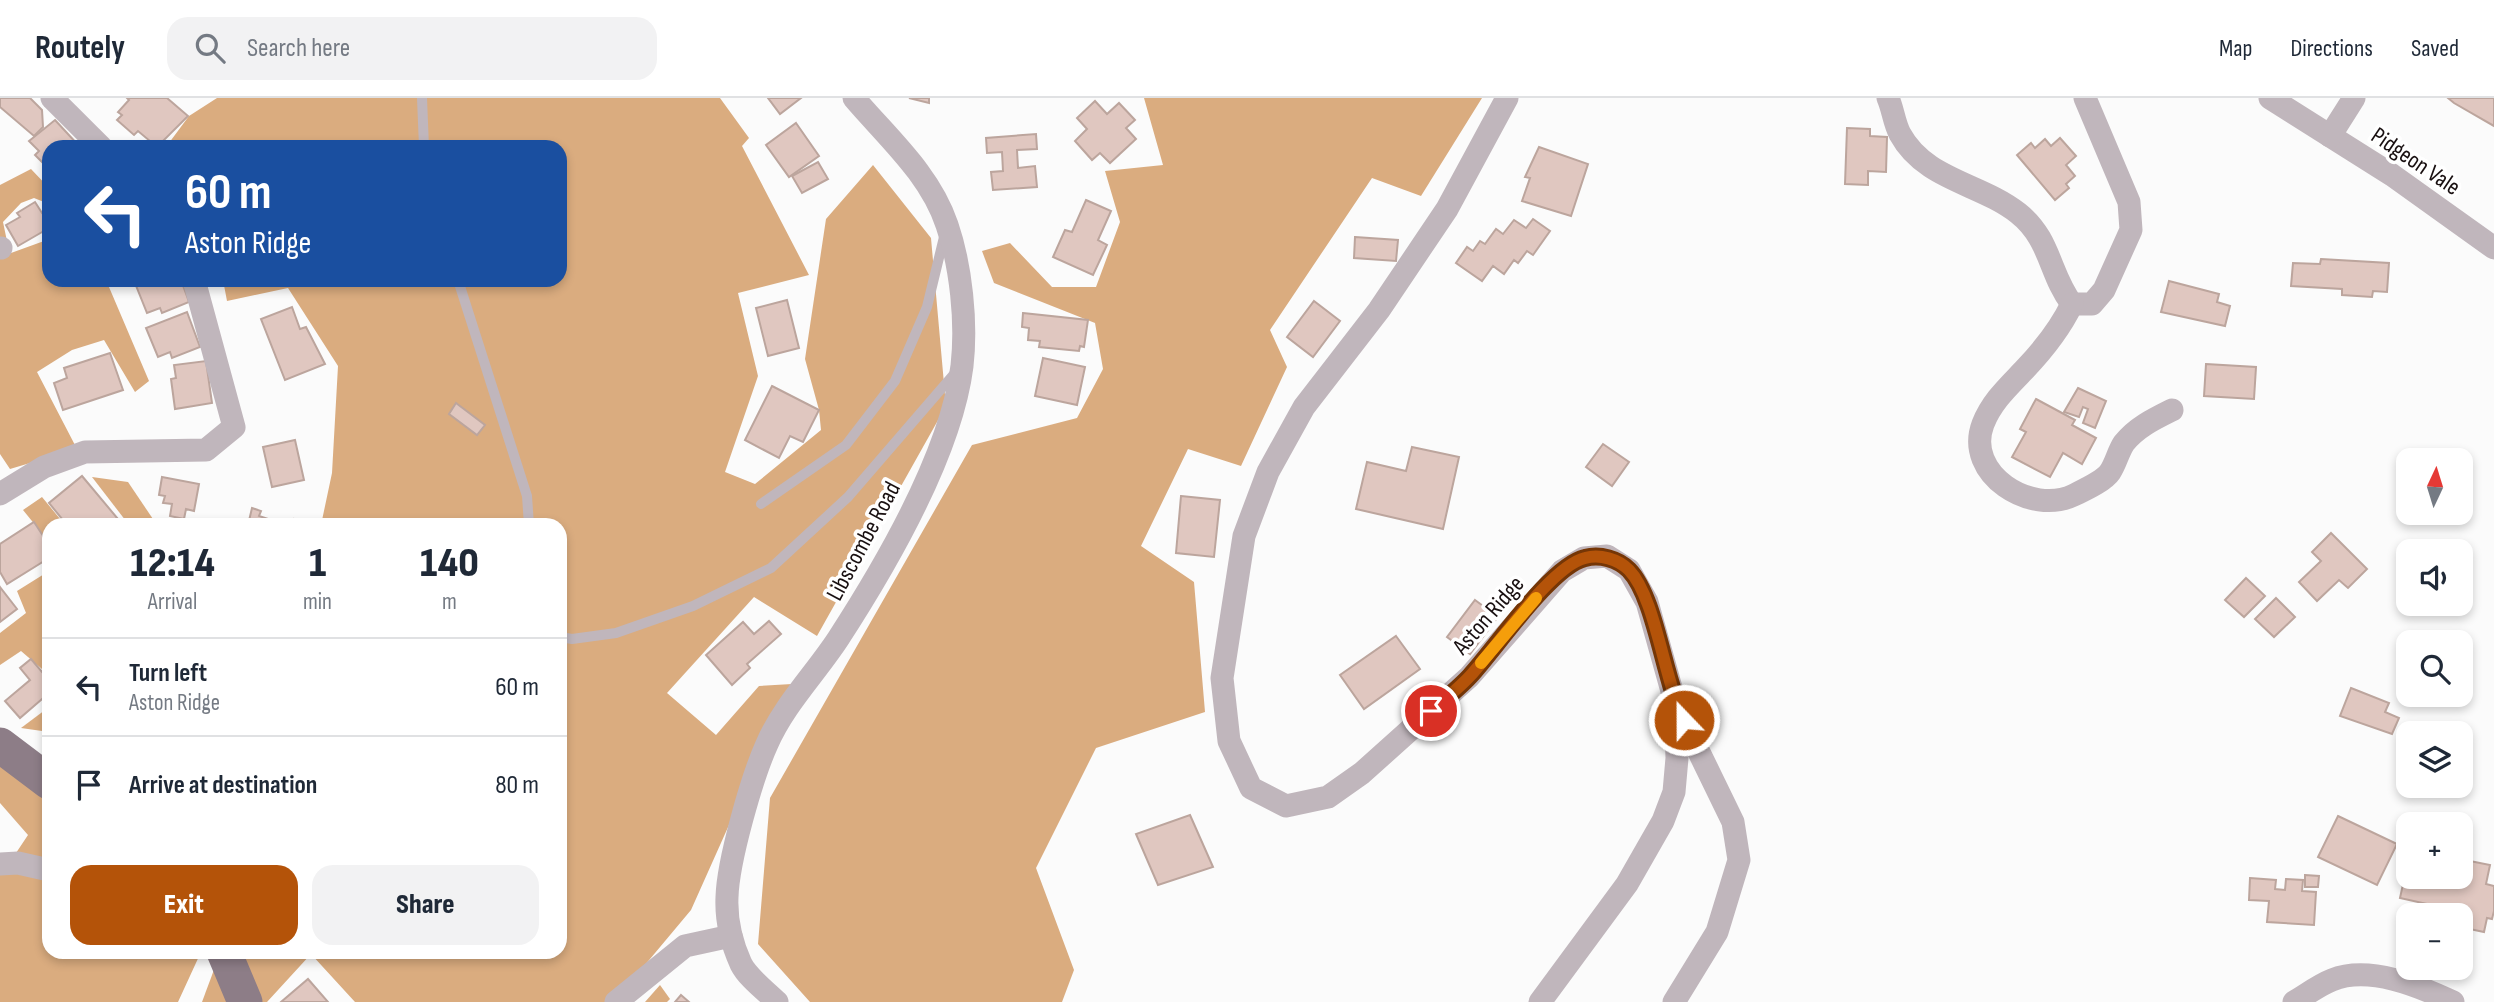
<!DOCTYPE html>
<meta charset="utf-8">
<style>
:root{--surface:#fff;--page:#f2f2f3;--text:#1f2937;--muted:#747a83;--line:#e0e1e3;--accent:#b45309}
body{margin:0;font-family:"Sofia Sans Condensed",sans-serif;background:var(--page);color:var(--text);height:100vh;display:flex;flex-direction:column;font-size:26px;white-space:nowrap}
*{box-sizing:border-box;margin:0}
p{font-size:23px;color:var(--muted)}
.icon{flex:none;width:38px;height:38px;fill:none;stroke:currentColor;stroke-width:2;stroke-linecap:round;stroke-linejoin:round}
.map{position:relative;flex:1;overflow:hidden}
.panel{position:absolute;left:42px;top:420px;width:525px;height:441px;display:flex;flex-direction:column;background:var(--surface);border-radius:21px;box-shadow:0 4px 10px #0003}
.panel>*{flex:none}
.banner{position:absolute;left:42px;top:42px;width:525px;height:147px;border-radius:21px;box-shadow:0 4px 10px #0003;background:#1a4fa0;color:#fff;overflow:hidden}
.needle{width:46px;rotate:4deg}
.buttons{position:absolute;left:2396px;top:350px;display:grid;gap:14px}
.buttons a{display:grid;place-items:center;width:77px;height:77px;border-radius:14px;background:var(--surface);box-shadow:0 4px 10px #0003;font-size:35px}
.pin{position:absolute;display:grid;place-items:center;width:60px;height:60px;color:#fff;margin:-30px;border:4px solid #fff;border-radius:50%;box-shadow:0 2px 7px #0007}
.me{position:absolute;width:77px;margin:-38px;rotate:338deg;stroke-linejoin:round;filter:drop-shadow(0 0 5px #0008)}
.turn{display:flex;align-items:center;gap:24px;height:147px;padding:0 28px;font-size:32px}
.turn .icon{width:91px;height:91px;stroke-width:2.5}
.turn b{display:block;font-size:49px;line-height:60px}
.eta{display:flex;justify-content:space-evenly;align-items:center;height:119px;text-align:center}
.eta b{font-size:42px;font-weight:800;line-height:49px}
.primary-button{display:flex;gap:14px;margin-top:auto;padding:14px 28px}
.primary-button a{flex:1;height:80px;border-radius:21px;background:var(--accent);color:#fff;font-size:28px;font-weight:800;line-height:80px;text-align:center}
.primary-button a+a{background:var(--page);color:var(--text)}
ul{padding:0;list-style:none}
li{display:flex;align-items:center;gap:21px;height:98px;padding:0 28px;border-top:2px solid var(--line)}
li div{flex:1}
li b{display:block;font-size:26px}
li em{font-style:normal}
header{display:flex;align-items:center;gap:42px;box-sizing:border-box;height:98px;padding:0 35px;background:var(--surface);border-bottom:2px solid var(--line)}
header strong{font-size:33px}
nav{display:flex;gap:38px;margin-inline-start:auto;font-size:24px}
.search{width:490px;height:63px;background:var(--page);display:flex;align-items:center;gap:18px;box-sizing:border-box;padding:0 24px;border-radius:21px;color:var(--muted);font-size:26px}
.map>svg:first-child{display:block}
</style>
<header>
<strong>Routely</strong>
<div class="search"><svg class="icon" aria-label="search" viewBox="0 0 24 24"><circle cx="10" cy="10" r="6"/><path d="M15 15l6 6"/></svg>Search here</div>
<nav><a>Map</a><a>Directions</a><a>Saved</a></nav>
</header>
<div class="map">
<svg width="2494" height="904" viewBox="0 0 2494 904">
<rect width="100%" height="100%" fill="#fbfbfb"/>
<g fill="#daac7f">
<polygon points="217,0 720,0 749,40 742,48 809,177 738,195 758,278 725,374 755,386 821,332 819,312 805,261 826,121 873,67 931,140 946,308 817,538 754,499 667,595 716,637 759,588 792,586 691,812 614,904 355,904 311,856 267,904 261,904 233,854 560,854 560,427 321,427 332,375 338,268 288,190 227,203 223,182 560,182 560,49 166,49 189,18"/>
<polygon points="1144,0 1482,0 1421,98 1372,80 1270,232 1287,269 1241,368 1188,351 1141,448 1194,484 1205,614 1096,650 1036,770 1074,872 1062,904 810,904 758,846 770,700 972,347 1077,320 1103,271 1095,225 994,185 982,153 1010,145 1052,189 1096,189 1120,124 1105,73 1163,67"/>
<polygon points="31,71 49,90 49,106 34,100 21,105 3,124 8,148 0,139 0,87"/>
<polygon points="49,138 49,182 106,182 149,283 135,294 104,242 72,252 37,274 77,351 10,371 0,356 0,159 44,143"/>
<polygon points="92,379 128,384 157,427 129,427"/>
<polygon points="42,399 65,427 49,427 49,444 23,412"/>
<polygon points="49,473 49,530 43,536 49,543 49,577 21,553 0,567 0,535 26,515 17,493"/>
<polygon points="49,609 49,634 21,630"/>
<polygon points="0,657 49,704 49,764 16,755 28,737 0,705"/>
<polygon points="24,773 49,782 49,854 201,854 178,904 0,904 0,775"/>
<polygon points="215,869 232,904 202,904"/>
<polygon points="660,887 670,901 667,904 645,904"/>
</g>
<g fill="#e0c7c0" stroke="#bca59d" stroke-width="2">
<polygon points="0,0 30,0 42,12 43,29 34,38 0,9"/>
<polygon points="127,0 167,0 188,18 157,49 138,33 134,37 117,22 122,17 118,14 129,2"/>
<polygon points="768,0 801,0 780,16"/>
<polygon points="909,0 929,0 929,5"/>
<polygon points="2448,0 2494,0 2494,28 2454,5"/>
<polygon points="1095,3 1107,16 1119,5 1135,22 1126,30 1136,41 1110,65 1100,55 1092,62 1075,43 1087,31 1077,20"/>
<polygon points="55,22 80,49 49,49 49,71 35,57 39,53 29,43"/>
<polygon points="796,25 819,58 789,79 766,47"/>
<polygon points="1847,30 1870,31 1870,38 1887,39 1886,74 1868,73 1868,87 1845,86"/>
<polygon points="1036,36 1037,51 1017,52 1018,70 1035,68 1037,89 993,92 991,74 1003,73 1002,54 987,55 986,40"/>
<polygon points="2060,40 2076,58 2066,67 2075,78 2066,86 2069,90 2055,102 2017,57 2031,45 2035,50 2045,41 2051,48"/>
<polygon points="1539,49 1588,66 1571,118 1522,103 1530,80 1525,79"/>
<polygon points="818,64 828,81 802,95 792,78"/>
<polygon points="1086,102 1111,113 1098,142 1107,147 1093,177 1053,159 1065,132 1072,134"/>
<polygon points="35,104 42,115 49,111 49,130 18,148 6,127 20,119 17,115"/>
<polygon points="1533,121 1550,133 1533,157 1527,153 1518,165 1514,162 1504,176 1493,168 1482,183 1456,165 1467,149 1473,153 1480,143 1485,146 1496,131 1503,136 1514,122 1526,130"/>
<polygon points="1355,139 1398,142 1396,163 1354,160"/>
<polygon points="2321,161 2389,165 2387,194 2373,193 2372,199 2342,197 2342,191 2291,188 2293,165 2320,166"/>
<polygon points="143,182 181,182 189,204 162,215 160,210 147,215 135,185"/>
<polygon points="2169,183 2219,196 2217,204 2230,208 2225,228 2161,214"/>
<polygon points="787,202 799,250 768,258 756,210"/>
<polygon points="1314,203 1340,223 1313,259 1287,239"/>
<polygon points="292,209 300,231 306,229 325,266 285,282 261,221"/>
<polygon points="187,214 200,249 172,260 170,254 158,259 146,230"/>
<polygon points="1023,215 1088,222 1084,249 1080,248 1079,253 1039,249 1040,243 1028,242 1029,230 1022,229"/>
<polygon points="110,255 123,292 63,312 54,285 67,280 64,270"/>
<polygon points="1043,260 1085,269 1077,307 1035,298"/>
<polygon points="206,263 212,305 175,311 171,281 176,280 174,267"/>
<polygon points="2206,266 2256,269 2254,301 2204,298"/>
<polygon points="772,288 819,312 803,344 790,338 779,360 745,342"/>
<polygon points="2078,290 2106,303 2095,330 2083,325 2088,311 2083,309 2079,319 2064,314"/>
<polygon points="2036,301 2075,322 2072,327 2096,340 2082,366 2063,355 2050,379 2012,359 2026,334 2020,331"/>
<polygon points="456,305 485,327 477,337 449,316"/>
<polygon points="295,342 304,382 272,389 263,349"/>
<polygon points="1603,346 1629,364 1612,388 1586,369"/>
<polygon points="1412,349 1459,359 1443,431 1356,411 1367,364 1406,373"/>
<polygon points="82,378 123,427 67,427 49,405"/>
<polygon points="162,379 199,386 194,413 186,411 184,421 170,418 172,406 163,405 165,398 159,397"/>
<polygon points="1181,398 1220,402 1214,459 1176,455"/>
<polygon points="252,410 261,413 259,418 268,421 267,427 248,427"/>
<polygon points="294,421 311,427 292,427"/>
<polygon points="34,424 49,447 49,460 7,486 0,474 0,446"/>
<polygon points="2331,435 2367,471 2348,490 2339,482 2317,503 2299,484 2321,463 2312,454"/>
<polygon points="2246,480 2265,498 2244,519 2225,502"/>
<polygon points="0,489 17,511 0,524"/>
<polygon points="2276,500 2295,519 2274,539 2255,521"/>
<polygon points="1475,502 1498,519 1470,556 1447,539"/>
<polygon points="769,523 781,536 747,566 750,570 732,587 706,557 743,524 754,536"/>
<polygon points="1396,538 1420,571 1364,611 1340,577"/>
<polygon points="31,561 49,582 49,595 20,620 5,603 30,582 20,570"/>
<polygon points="2351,590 2389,605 2385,614 2399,620 2392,636 2340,618"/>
<polygon points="1190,717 1213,769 1158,787 1136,736"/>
<polygon points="2338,718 2397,746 2377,787 2318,759"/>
<polygon points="2460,761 2490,767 2486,786 2494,788 2494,813 2492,821 2487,820 2484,834 2460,829 2460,817 2453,817 2454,812 2400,800 2407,768 2408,779 2460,779"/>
<polygon points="2305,777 2319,778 2318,789 2305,789"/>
<polygon points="2250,780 2276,782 2275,791 2285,792 2286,781 2303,782 2302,793 2316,794 2314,827 2267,824 2269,803 2249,802"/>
<polygon points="308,881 328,904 281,904"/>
<polygon points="681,897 689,904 675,904"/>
</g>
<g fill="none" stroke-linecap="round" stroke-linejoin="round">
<g stroke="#c0b6bc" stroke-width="10">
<polyline points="422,0 424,49"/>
<polyline points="458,182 527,398 529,427"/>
<polyline points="761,406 846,347 895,283 927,209 945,135"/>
<polyline points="560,539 572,541 616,535 693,508 771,470 848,399 955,275"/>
</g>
<g stroke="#c0b6bc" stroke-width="23">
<polyline points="52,0 101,49"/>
<polyline points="1507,0 1447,111 1379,212 1304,309 1268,374 1244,438 1222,580 1229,643 1251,690 1286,708 1328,699 1362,675 1469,579 1562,473 1584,460 1607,458 1629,472 1647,504 1675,604 1677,660 1674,694 1663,723 1627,786 1540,904"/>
<path d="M1888,0C1893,11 1894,25 1900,36C1925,82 1980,85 2018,115C2051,141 2049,176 2072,206H2092L2104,192L2131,132L2129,104L2085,0"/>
<polyline points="2270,0 2392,77 2494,150"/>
<polyline points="2330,38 2354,0"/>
<polyline points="0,150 1,150"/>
<path d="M2072,206C2060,231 2044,251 2025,271C2009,288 1992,303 1983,326C1964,376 2031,418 2074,397C2084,392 2104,383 2110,374C2116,365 2118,354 2124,345C2137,329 2154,321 2172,312"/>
<polyline points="0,396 44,369 85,354 206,352 234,329 194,182"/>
<polyline points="0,766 18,765 49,772"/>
<polyline points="616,904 685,848 731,838"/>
<path d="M777,904C766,893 748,880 741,866C732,846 726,821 727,799C728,763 752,679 767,646C784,607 815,576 838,541C886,467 951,355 962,268C967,224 961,168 947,127C930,76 888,40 854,0"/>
<polyline points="1674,904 1717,834 1739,762 1733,724 1679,613"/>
<path d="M2294,904C2306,897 2319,887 2332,882C2369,867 2419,888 2453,904"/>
</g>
<g stroke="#8d7d87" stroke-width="35">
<polyline points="0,647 49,684"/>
<polyline points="224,854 245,904"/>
</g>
</g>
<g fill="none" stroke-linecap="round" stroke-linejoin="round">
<defs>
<path id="route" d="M1431,613C1444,602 1459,590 1470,578C1496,550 1551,468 1585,460C1600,456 1618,461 1629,472C1656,500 1664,583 1684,622"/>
</defs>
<use href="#route" stroke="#753606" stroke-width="18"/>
<use href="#route" stroke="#b45309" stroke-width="12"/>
<polyline stroke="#f59e0b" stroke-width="12" points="1481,565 1536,500"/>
</g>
<g text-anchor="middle" stroke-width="7" stroke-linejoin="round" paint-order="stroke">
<g font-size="24" fill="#191011" stroke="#fff">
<text transform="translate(2416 63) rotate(34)" y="8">Pidgeon Vale</text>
<text transform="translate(863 443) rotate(-62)" y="8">Libscombe Road</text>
<text transform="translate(1488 517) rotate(-49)" y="8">Aston Ridge</text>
</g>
</g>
</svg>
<div class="buttons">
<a><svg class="needle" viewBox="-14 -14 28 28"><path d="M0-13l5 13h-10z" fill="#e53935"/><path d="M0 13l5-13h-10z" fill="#747a83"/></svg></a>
<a><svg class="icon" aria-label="sound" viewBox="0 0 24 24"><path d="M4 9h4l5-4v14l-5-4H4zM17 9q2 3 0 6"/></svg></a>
<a><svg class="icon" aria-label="search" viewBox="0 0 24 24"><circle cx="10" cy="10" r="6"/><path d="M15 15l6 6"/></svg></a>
<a><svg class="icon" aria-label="layers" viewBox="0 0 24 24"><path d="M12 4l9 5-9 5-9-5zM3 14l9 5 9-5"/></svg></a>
<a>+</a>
<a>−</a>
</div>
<div class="pin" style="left:1431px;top:613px;background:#d93025"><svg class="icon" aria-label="arrive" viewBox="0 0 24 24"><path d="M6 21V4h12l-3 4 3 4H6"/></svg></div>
<svg class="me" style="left:1684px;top:622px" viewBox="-20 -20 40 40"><circle r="17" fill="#b45309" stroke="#fff" stroke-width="3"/><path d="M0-11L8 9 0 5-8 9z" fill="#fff"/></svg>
<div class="banner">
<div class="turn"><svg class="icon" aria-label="left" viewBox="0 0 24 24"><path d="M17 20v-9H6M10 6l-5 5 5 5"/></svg><div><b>60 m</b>Aston Ridge</div></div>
</div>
<section class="panel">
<div class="eta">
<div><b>12:14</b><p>Arrival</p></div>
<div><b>1</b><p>min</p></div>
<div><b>140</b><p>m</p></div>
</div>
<ul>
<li><svg class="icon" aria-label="left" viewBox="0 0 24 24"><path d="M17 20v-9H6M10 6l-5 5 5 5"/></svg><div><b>Turn left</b><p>Aston Ridge</p></div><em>60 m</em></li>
<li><svg class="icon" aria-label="arrive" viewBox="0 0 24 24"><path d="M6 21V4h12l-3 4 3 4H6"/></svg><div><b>Arrive at destination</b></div><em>80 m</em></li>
</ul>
<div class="primary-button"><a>Exit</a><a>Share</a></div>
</section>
</div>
